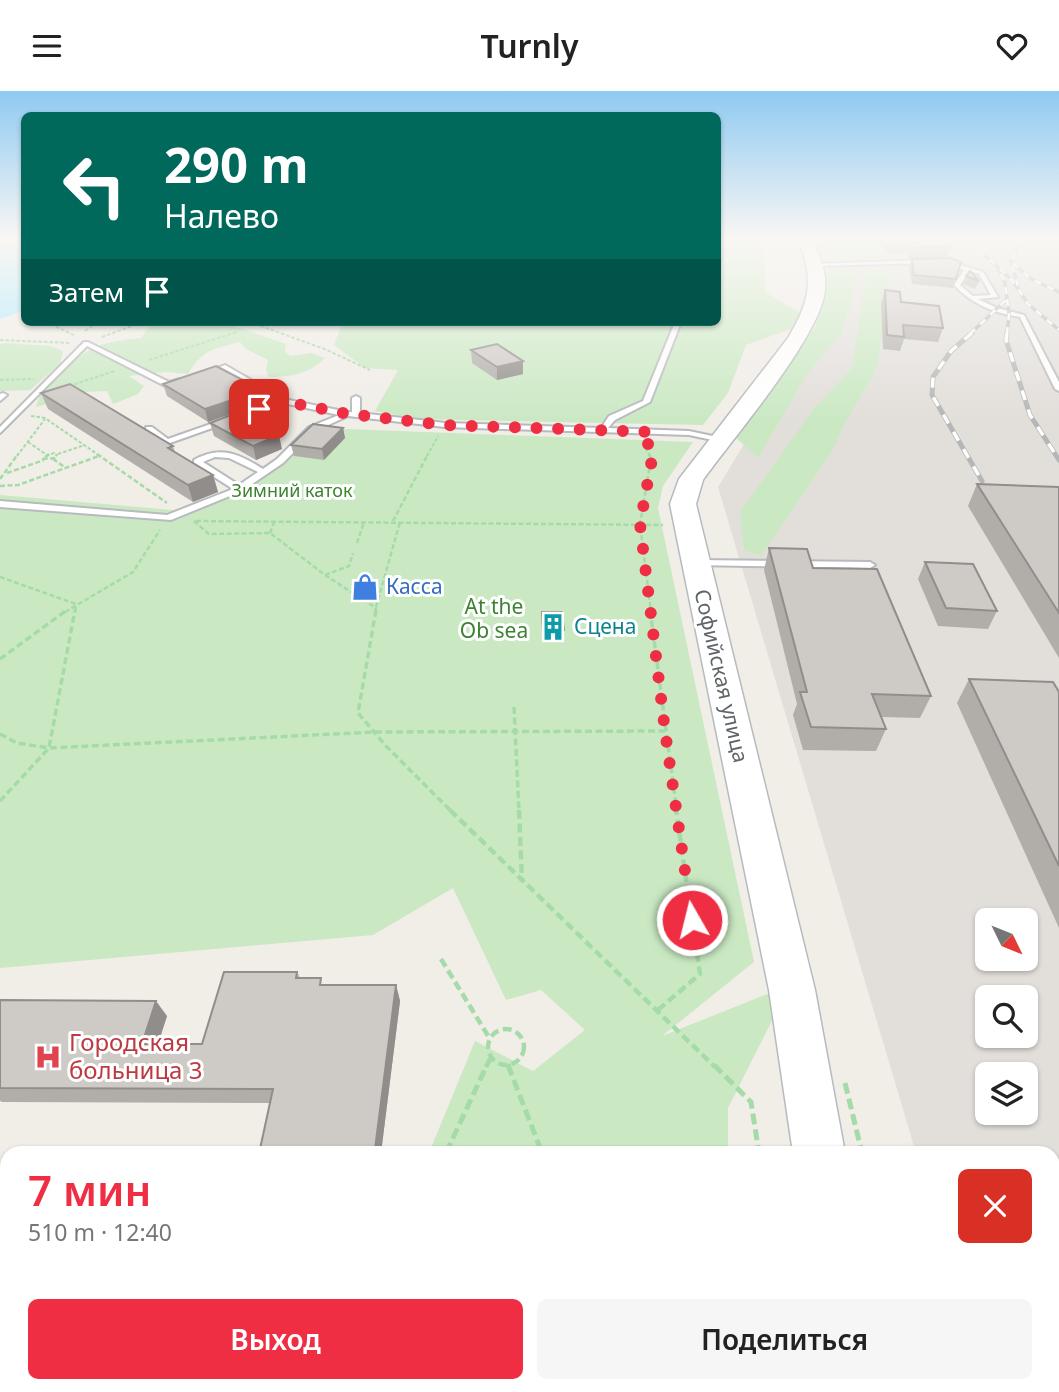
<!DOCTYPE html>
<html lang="ru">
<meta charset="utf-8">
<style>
:root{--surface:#fff;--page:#f6f6f6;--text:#222;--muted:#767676;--accent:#ef2e44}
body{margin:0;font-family:"Noto Sans",sans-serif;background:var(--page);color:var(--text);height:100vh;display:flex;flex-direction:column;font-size:26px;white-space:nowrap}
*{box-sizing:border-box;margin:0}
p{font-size:23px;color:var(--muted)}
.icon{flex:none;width:38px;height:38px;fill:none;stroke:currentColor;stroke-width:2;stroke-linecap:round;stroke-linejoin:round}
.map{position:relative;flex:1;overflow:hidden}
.details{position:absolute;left:0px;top:1055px;width:1060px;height:247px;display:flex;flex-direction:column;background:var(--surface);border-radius:21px 21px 0 0;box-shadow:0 2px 5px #0004}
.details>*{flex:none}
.banner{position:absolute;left:21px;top:21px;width:700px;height:214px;border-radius:10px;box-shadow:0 2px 5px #0004;background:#00695c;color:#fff;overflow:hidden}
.needle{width:46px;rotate:133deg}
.tools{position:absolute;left:975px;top:817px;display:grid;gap:14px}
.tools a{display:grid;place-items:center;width:63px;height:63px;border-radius:10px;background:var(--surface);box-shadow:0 2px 5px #0004;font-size:35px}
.pin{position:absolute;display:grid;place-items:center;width:60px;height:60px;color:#fff;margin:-30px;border-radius:14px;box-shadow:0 4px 10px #0006}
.me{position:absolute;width:77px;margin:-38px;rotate:352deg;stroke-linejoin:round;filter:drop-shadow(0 0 5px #0008)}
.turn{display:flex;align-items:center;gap:24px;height:147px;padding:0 28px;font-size:32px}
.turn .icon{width:91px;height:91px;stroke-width:2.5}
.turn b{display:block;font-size:49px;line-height:60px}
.then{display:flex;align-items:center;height:66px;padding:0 28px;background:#0003;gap:14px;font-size:26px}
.round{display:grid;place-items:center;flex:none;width:74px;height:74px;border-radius:10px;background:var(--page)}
.summary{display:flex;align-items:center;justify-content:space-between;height:119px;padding:0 28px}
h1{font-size:42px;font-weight:600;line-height:52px;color:var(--accent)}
.button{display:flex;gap:14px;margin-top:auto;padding:14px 28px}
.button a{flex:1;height:80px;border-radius:10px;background:var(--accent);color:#fff;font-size:28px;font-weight:600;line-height:80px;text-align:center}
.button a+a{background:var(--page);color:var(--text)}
header{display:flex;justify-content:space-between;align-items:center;height:91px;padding:0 28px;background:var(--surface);font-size:32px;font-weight:600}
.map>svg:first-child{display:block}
</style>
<header><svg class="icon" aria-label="menu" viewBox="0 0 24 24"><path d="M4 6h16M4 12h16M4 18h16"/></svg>Turnly<svg class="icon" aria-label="heart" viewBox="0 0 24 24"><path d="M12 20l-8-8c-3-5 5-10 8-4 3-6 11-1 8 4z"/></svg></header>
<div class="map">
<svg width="1059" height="1301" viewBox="0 0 1059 1301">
<rect width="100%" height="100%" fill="#f1ede7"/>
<path fill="#e2dfdb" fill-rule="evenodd" d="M821,147H1059V1301H988L986,1295H1054V1062H916L718,396L834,205L835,174ZM987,830H1026V868H987ZM987,906H1026V945H987ZM987,984H1026V1022H987Z"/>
<g fill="#cae9c3">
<polygon points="718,147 765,147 765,201 814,230 746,254 728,302 703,334 419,328 375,320 398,279 365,277 334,254 343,231 718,231"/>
<polygon points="819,147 860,147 883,157 892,165 909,169 847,173 826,170 815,151"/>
<polygon points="827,177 848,178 856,195 842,241 807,283 758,367 734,345 814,238 826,205"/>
<polygon points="873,178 886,179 892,183 878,271 873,286 845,331 833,359 761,465 744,459 740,421 812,320 852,277 866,183"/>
<path d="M172,231H204L200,234L230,231L234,235L286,253L285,261L290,265L312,262L325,267C309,283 291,286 269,286L266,279L268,269L246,258L240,251C214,258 203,258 188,283L166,281L129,285L144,295L138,303L113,313L107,300L85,301L36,316C40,301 47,295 58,285C90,254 97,252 141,247L149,236L171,234Z"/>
<polygon points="6,252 50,255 63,260 60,273 30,299 0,300 0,253"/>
<polygon points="320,337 693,351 663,395 658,417 754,871 662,945 790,894 728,1017 728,1062 429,1062 475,950 533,980 585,939 541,899 506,909 453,797 373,844 0,877 0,404 196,421 278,374"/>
</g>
<polygon fill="#a9eaff" points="0,147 24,147 24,220 0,228"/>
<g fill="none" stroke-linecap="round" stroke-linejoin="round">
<defs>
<g id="lane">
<polygon points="860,147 864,147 867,153 863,153"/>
<polygon points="1054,147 1059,147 1059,151"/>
<polygon points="927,169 929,172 815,175 812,173"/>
<path d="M945,169L983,181L998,206L978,208L997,217L1024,224L1059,291V300L1055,298L1020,226C993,222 972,213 954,194L964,179L943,172ZM969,180L979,183L991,204L973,205L960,194Z"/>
<path d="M675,231H681L650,311L615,329L608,337L689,340L722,347V351L689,344L445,336L348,325L315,340L283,372L242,400L171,429L0,416V410L167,424L233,398L194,373V369C221,354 239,363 263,378L277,368L309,336L339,324L283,312L167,353L146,340V336H152L168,348L276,310L224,278L207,284L204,282L225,274L284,308L348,321H352V307L356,305L360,307V322L445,332L601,337L609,325L643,310ZM215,366L229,367L258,381L239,394L203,371Z"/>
<polygon points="84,251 88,251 169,291 180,288 184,290 165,295 87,255 0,342 0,336"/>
<polygon points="3,302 7,304 0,310 0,303"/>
<polygon points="695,469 870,471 875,474 870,477 692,474 690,472"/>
<rect x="0" y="1107" width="7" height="18"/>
</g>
<g id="secondary">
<path d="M797,147H811C819,163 827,180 825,199C821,245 733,347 703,389L696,413L815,899L845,1062H793L769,899L670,413L679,388L788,247C810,210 815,188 797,147Z"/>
<polygon points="828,1295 890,1295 891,1301 829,1301"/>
</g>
</defs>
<use href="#lane" stroke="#b7babe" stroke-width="4"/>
<use href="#secondary" stroke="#b5bbbe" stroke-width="3"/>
<g stroke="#a5dba9" stroke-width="2" stroke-dasharray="3.5 2" stroke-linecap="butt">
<polyline points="46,231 76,245"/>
<polyline points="250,231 327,259 370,279"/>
<polyline points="85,240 98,231"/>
<polyline points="102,246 143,231"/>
<polyline points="0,249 71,252"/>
<polyline points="149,269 237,241"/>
<polyline points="0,289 34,288"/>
<polyline points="69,295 115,280"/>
<polyline points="31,325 45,327 100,365"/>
<polyline points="28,351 47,364"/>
<polyline points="648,352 646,358 650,365"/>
<polyline points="58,363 82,355"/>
<polyline points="17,365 45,328"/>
<polyline points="46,365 54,362 57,365"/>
<polyline points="427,365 438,345"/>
</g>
<g stroke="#a5dba9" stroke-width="2.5" stroke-dasharray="5 2.5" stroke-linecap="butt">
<polyline points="49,363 43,368 55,367 57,363"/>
<polyline points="97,363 167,412"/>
<polyline points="649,363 651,368 640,433 651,521"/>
<polyline points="53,368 66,377"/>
<polyline points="7,382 44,369"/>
<polyline points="0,388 18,363"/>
<polyline points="0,395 18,394 99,365"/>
<polyline points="194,430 209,443 270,442 325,484 376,517 375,521"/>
<polyline points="196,430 663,434"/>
<polyline points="393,430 428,363"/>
<polyline points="270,442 275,429"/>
<polyline points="357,452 364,431"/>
<polyline points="325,484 349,475 353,462"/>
<polyline points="0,486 76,513"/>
<polyline points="376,516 400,431"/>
<polyline points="65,521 133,481 160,439"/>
<polyline points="75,521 76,515"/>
</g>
<g stroke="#a5dba9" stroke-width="3.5" stroke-dasharray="7 3.5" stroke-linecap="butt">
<polyline points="376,519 358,622 386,655 452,721"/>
<polyline points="650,519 677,721"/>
<polyline points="0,568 67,519"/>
<polyline points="514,616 519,721"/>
<polyline points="0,643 17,652 49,657 375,641 665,640"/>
<polyline points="0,710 49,657 75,519"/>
</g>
<g stroke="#a5dba9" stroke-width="4.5" stroke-dasharray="9 4.5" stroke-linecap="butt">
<polyline points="450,719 715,976"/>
<polyline points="519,719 522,791"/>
<polyline points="441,868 490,948"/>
<polyline points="658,919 700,883 676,719"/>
<circle cx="506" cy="956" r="18"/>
<polyline points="508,973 509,976"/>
<polyline points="486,976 491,966"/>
</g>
<g stroke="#a5dba9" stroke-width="5" stroke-dasharray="11 5" stroke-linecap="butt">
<polyline points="508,974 542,1062"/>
<polyline points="714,974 751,1011 759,1062"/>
<polyline points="845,992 862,1062"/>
<polyline points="446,1062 487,974"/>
<polyline points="919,1295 920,1301"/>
</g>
<use href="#lane" fill="#fff" fill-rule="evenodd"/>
<use href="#secondary" fill="#fff" fill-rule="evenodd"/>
<defs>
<g id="rail-far1">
<polyline points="979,159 1012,189 1028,213 1059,239"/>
<polyline points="1013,172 1031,188 1059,201"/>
<polyline points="1018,195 1011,170 1023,147"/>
<polyline points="970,243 1007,208 1005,192 998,177"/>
<polyline points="1007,243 1009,223 1007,208"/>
</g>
<g id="rail">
<polyline points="972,242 951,260 933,286 932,304 982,390"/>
<polyline points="1007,242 1006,249 1030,324 1059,369"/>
</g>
</defs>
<use href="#rail-far1" stroke="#b5b6b7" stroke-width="3.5"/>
<use href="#rail" stroke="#b5b6b7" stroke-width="5"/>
<use href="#rail-far1" stroke="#fff" stroke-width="2.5" stroke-dasharray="7" stroke-linecap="butt"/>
<use href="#rail" stroke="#fff" stroke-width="3.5" stroke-dasharray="10" stroke-linecap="butt"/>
</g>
<g fill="#b1aeaa">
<polygon points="877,147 943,147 951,155 947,166 908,168 908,162 887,162"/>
<polygon points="912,168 961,171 953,197 912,193 909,176"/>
<polygon points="966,185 979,190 975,198 963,193"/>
<polygon points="885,199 901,211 943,237 938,251 904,248 900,260 883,258 881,212"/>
<polygon points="471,259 523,283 497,289 472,272"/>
<polygon points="163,293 262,299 265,311 208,331 167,305"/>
<polygon points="41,302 173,355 175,362 213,384 218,401 193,411 48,318"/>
<polygon points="210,332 282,358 256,369 214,345"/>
<polygon points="343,337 345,347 324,369 294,365 291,354"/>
<polygon points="977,393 1059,396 1059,567 968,415"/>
<polygon points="769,457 813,477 931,605 920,627 881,626 886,638 876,660 803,659 793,624 797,613 764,479"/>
<polygon points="925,471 997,520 988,538 938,535 918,488"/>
<polygon points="542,521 564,539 564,545 543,546"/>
<polygon points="969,588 1059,601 1059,837 957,612"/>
<polygon points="297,881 300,887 324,894 396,894 400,910 381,1062 263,1062 260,1058 270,1012 2,1011 0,1010 0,909 167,925 158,953 202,953"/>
</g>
<g fill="#908d8b">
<polygon points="523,270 523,283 497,289 497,276"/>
<polygon points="262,299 265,311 208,331 205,318"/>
<polygon points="343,337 345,347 324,369 322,358"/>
<polygon points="279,344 282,358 256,369 253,355"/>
<polygon points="213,384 218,401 193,411 188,394"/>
<polygon points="396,894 400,910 381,1062 376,1062 375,1058"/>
<polygon points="156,910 167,925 153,968 142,953"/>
</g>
<g fill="#cecac6" stroke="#908d8b" stroke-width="2">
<polygon points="887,147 910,147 913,152 920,150 918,147 943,147 951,155 912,157 911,151 890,151"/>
<polygon points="950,167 961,171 956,188 914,184 912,168"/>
<polygon points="970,180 979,190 966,185"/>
<polygon points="885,199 900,201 901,211 939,215 943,237 903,234 904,246 887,244"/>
<polygon points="497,253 523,270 497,276 471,259"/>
<polygon points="216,275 262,299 205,318 163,293"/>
<polygon points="70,293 173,355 168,357 213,384 188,394 41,302"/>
<polygon points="236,322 279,344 253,355 210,332"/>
<polygon points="313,333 343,337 322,358 291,354"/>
<polygon points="977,393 1059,396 1059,522"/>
<polygon points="769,457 807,458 813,477 877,478 931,605 872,603 886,638 811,636 800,601 807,601"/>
<polygon points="925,471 973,473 997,520 946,517"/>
<polygon points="542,521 562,521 564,539 543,540"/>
<polygon points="969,588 1053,591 1059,601 1059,775"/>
<polygon points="224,881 297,881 296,887 321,887 320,894 396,894 375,1058 260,1058 273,998 0,997 0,909 156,910 142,953 202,953"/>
<polygon points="576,1295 668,1295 669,1301 576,1301"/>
</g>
<linearGradient id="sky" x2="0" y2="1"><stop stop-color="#8fcaf1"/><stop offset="0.45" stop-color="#f9f7f4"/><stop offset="1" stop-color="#f9f7f4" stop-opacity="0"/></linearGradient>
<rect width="1059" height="329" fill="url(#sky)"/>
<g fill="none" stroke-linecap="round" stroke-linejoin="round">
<polyline stroke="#ef2e44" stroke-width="12" stroke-dasharray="0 21.6" points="259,318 282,310 348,323 445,334 653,341 646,358 652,368 640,433 665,640 692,829"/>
</g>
<defs>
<symbol id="shop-bare" viewBox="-9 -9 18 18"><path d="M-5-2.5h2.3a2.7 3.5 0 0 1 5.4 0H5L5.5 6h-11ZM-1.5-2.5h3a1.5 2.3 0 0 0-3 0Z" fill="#3f7fe0" stroke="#fff" stroke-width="2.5" paint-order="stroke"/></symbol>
<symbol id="building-bare" viewBox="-9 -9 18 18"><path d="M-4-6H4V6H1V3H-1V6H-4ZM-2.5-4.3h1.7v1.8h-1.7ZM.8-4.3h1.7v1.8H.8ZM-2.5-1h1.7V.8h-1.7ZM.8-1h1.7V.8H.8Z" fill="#0f9aa8" stroke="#fff" stroke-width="2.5" paint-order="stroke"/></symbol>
<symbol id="hospital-bare" viewBox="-9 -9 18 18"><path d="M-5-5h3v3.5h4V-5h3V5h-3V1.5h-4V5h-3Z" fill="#e0444e" stroke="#fff" stroke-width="2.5" paint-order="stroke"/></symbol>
</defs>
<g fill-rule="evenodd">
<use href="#shop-bare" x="346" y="477" width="38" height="38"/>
<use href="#building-bare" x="534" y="517" width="38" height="38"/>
<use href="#hospital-bare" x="29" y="947" width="38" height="38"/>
</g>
<g text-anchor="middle" stroke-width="6" stroke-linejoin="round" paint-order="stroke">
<g font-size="18" fill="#3d8231" stroke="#fff">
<text x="292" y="406">Зимний каток</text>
</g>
<g font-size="21" fill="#366cbe" stroke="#fff" text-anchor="start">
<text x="386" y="503">Касса</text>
</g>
<g font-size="21" fill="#3d8231" stroke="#fff">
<text x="494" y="523">At the<tspan x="494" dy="24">Ob sea</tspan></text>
</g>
<g font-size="21" fill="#0d838f" stroke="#fff" text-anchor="start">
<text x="574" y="543">Сцена</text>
</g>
<g font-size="21" fill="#5e6467" stroke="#fff">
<text transform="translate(721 585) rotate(77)" y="7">Софийская улица</text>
</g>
<g font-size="24" fill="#be3a42" stroke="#fff" text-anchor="start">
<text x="69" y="960">Городская<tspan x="69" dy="28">больница 3</tspan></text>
</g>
</g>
</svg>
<div class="tools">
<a><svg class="needle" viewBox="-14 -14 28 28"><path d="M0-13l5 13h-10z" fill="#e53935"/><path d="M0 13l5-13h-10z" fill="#767676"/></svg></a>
<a><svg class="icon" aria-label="search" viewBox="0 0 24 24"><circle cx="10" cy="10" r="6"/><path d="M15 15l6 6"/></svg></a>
<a><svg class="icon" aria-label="layers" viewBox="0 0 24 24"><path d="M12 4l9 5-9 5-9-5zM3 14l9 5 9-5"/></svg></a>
</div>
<div class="pin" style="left:259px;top:318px;background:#d93025"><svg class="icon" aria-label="arrive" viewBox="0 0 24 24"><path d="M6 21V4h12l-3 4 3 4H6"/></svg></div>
<svg class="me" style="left:692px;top:829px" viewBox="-20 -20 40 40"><circle r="17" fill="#ef2e44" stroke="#fff" stroke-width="3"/><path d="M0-11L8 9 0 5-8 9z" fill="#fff"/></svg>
<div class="banner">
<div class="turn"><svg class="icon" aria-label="left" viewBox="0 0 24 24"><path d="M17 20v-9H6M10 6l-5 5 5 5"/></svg><div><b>290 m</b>Налево</div></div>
<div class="then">Затем<svg class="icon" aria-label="arrive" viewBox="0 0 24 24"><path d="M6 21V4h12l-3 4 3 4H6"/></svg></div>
</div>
<section class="details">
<div class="summary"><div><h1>7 мин</h1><p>510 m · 12:40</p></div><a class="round" style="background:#d93025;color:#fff"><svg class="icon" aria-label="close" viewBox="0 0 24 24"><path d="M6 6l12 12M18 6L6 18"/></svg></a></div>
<div class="button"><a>Выход</a><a>Поделиться</a></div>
</section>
</div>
